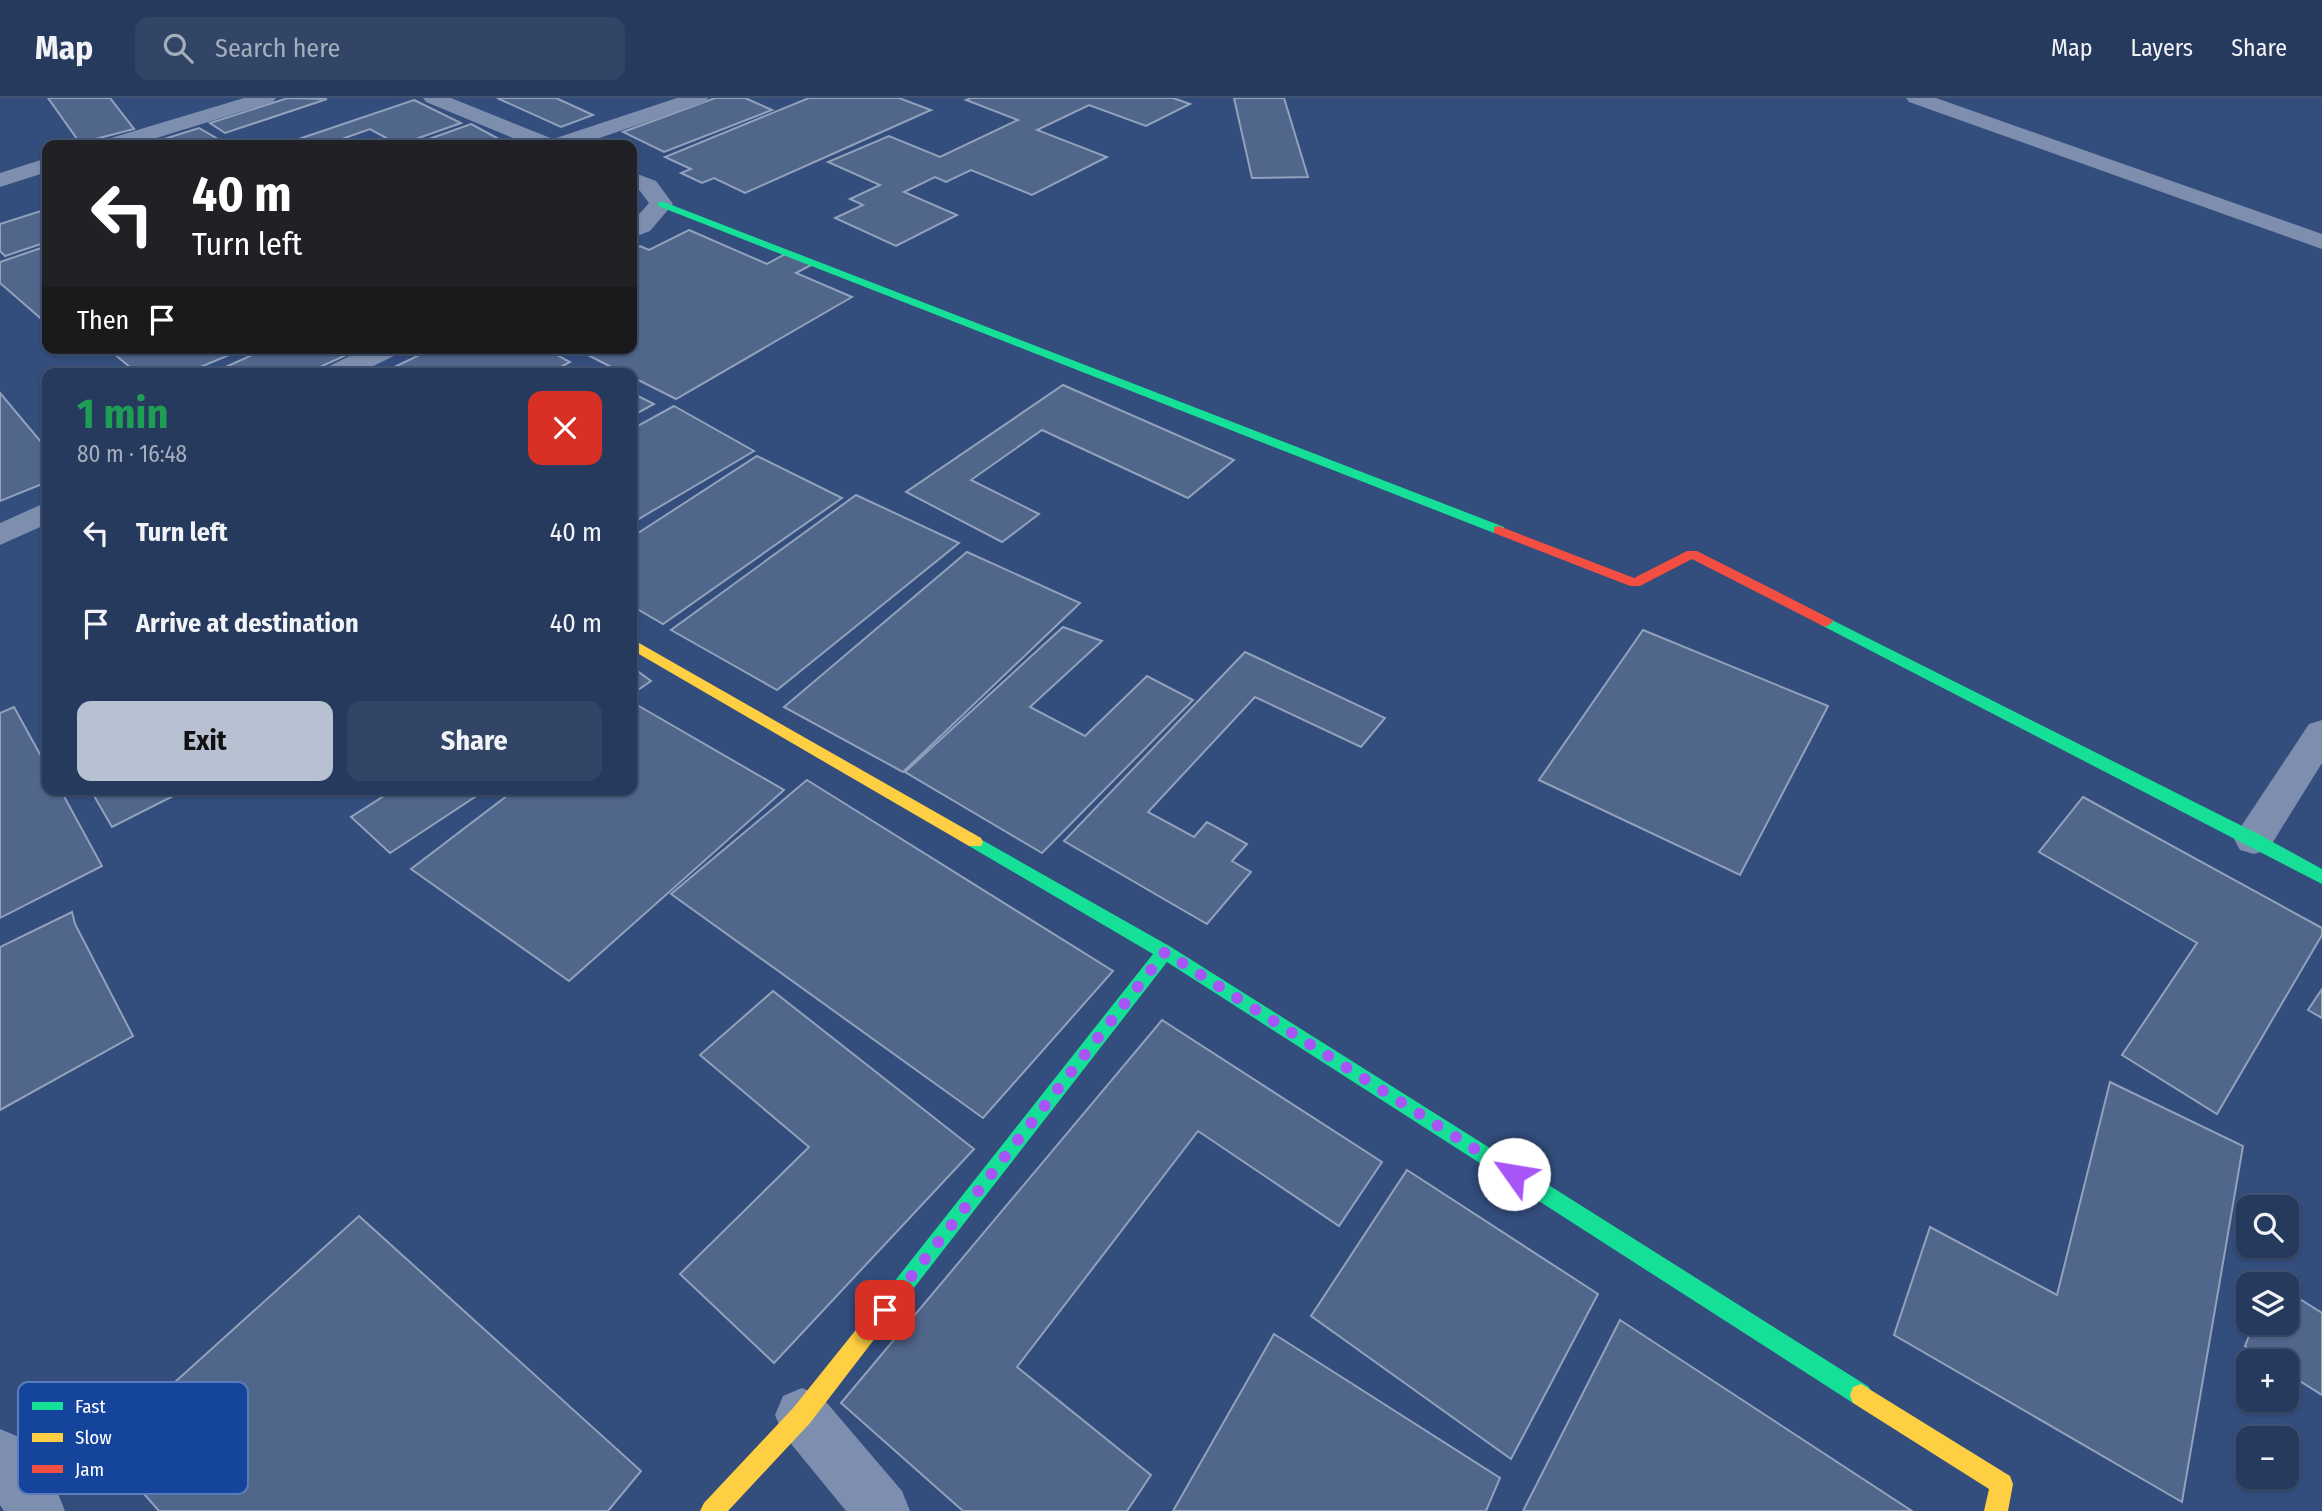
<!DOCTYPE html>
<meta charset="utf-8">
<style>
:root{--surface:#263a5e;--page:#324567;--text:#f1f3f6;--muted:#a4adbc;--line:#425473;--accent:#b8c1d2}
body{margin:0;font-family:"Fira Sans Condensed",sans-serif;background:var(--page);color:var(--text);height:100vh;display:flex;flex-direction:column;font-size:26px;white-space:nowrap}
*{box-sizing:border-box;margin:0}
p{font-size:23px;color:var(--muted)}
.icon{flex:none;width:38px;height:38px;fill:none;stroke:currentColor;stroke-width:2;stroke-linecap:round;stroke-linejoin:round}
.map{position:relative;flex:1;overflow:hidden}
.panel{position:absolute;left:42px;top:270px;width:595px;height:427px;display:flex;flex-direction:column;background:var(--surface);border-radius:14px;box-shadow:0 2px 5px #0004,0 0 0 2px var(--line)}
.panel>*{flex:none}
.top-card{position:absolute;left:42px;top:42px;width:595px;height:214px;border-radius:14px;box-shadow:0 2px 5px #0004,0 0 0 2px var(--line);background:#202124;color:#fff;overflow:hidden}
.tools{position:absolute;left:2236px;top:1097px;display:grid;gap:14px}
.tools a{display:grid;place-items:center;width:63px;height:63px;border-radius:14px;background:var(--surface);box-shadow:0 2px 5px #0004,0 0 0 2px var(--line);font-size:35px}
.pin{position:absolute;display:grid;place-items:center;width:60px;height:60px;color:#fff;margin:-30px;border-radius:14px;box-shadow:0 4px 10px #0006}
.me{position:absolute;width:77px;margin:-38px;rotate:302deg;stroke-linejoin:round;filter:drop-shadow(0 0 5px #0008)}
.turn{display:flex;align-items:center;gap:24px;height:147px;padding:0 35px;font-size:32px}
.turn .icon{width:91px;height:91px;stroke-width:2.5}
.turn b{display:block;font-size:49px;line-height:60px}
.then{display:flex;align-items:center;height:66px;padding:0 35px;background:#0003;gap:14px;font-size:26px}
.round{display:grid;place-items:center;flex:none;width:74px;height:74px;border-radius:14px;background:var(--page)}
.head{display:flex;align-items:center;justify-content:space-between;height:119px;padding:0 35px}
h1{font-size:42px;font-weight:700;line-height:52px;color:#1e9e55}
.action{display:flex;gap:14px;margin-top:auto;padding:14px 35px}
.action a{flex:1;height:80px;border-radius:14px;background:var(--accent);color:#111;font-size:28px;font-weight:700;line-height:80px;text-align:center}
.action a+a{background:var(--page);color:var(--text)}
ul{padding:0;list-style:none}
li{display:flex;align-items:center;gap:21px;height:91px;padding:0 35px}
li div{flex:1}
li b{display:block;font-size:26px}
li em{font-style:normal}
header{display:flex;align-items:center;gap:42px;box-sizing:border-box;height:98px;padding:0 35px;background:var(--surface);border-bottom:2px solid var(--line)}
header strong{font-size:33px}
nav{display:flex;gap:38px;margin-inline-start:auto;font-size:24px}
.search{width:490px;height:63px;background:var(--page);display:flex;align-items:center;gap:18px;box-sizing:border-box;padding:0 24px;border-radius:14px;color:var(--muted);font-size:26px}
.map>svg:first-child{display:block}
</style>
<header>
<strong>Map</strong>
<div class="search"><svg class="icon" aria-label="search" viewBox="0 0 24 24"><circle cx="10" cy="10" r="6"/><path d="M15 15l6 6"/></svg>Search here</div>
<nav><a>Map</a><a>Layers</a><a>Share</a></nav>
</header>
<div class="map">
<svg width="2322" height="1413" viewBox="0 0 2322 1413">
<rect width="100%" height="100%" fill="#334d7d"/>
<g fill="#51668b" stroke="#92a1bc" stroke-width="2">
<polygon points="48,0 110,0 134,31 80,45"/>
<polygon points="288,0 327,1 225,35 210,25"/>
<polygon points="497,0 556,0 593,17 561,29"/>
<polygon points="715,0 745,0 772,12 664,54 623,34"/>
<polygon points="809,0 899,0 931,12 745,95 714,80 702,85 681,75 691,71 665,59"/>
<polygon points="971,0 1173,0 1190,6 1146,28 1089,7 1037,32 1107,59 1032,97 971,72 946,84 935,79 904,94 957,117 896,148 835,120 863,107 850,101 880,87 828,64 889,38 940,59 1018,22 966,2"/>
<polygon points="1234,0 1284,0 1308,79 1252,80"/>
<polygon points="414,2 461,25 399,47 370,31 325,47 281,47"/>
<polygon points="471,26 510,47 415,46"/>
<polygon points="199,30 223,44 214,47 145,47"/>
<polygon points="47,111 47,144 5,158 0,153 0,126"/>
<polygon points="689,132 767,166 787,155 813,166 796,175 852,199 676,301 632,279 632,275 623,275 574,250 632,250 632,152 640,148 649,152"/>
<polygon points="47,148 47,225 46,225 0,185 0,164"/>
<polygon points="107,250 246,250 186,275 137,275"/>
<polygon points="268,250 332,250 344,258 307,275 212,275"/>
<polygon points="434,250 544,250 570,264 550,275 382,275"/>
<polygon points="1063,287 1234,362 1188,400 1042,332 971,382 1039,416 1002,444 906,394"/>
<polygon points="0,295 47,351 47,384 0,403"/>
<polygon points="632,295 654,306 632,318"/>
<polygon points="674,308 754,353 632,425 632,331"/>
<polygon points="757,358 842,400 663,526 632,508 632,439"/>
<polygon points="856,397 959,445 777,592 671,532"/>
<polygon points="967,454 1080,505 903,674 784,609"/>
<polygon points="1063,529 1102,543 1030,609 1085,638 1147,578 1193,602 1042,755 905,674"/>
<polygon points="1643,532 1828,608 1740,777 1539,682"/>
<polygon points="1245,554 1385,620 1361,649 1255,599 1148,714 1194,739 1207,724 1247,746 1232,763 1251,774 1207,826 1064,743"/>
<polygon points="632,569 651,583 632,596"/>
<polygon points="632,604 784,692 569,883 411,771 516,691 632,691"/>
<polygon points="14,609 47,669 47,691 60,691 102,768 0,820 0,615"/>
<polygon points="807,682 1113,873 983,1020 671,796"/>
<polygon points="90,691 187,691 112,729"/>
<polygon points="395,691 487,691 390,755 351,719"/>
<polygon points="2083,699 2322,830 2322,837 2217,1016 2122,957 2197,845 2039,754"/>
<polygon points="72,814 75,826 133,938 0,1012 0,849"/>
<polygon points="2322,891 2322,920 2308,912"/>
<polygon points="773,893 974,1051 774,1265 680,1176 809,1049 700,957"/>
<polygon points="1162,922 1382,1064 1339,1128 1198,1033 1017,1269 1151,1377 1127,1413 963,1413 841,1305"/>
<polygon points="2110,984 2243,1048 2182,1404 1894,1237 1930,1129 2057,1197"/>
<polygon points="1407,1072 1598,1196 1511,1361 1311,1218"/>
<polygon points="359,1118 641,1373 608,1413 159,1413 103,1349"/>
<polygon points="2287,1193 2322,1215 2322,1297 2287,1275 2287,1264 2269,1264 2245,1248 2254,1225 2287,1225"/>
<polygon points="1620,1222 1912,1413 1523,1413"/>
<polygon points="1274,1236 1500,1380 1486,1413 1173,1413"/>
</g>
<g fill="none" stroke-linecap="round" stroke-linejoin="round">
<g fill="#7e8eae" fill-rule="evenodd">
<polygon points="244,0 276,0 273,4 134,47 101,47 104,42"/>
<polygon points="423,0 451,0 553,41 677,0 708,0 705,4 579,47 530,47 426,4"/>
<polygon points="1906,0 1936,0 2322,136 2322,151 1909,4"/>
<polygon points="47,60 47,74 0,89 0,75"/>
<polygon points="632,74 656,83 673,106 650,133 632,140 632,124 649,105 640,93 632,89"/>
<polygon points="366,250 401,250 398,256 359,275 323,275 327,269"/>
<polygon points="47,404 47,426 0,447 0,425"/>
<polygon points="2322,622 2322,665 2268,752 2254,756 2240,752 2234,741 2240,730 2309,626"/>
<polygon points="802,1290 821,1298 902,1393 910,1413 846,1413 783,1336 775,1317 783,1298"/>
<polygon points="0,1331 19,1339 57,1393 65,1413 4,1413 0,1407"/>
</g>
<g fill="#16e098" fill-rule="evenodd">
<polygon points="658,104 664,104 1504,429 1505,432 1504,435 1494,435 658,108"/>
<polygon points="1826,519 2260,737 2322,771 2322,786 1821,527 1819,524"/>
<polygon points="975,738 1171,849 1869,1289 1872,1297 1869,1305 1861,1308 1853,1305 1167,864 889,1222 882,1225 875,1222 872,1215 875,1208 1153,856 969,748 967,744 969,740"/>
</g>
<g fill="#ffcf43" fill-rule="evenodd">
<polygon points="632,541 981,740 983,744 981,748 969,748 632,552"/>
<polygon points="882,1205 889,1208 892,1215 889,1222 810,1325 728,1413 700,1413 704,1405 794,1309 875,1208"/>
<polygon points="1861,1286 2010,1378 2013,1386 2008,1413 1984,1413 1989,1391 1853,1305 1850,1297 1853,1289"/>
</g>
<polygon fill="#f24e42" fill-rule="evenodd" points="1499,428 1634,480 1687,453 1697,453 1831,521 1833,524 1826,529 1821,527 1692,461 1640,488 1630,488 1494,435 1494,429"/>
</g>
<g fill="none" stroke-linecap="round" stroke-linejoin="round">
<polyline stroke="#a855f7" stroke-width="12" stroke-dasharray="0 21.6" points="885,1212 1165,854 1514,1076"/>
</g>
<rect x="18" y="1284" width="230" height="112" rx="10" fill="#14449c" stroke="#5a7cba" stroke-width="2"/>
<rect x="32" y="1304" width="31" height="8" fill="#16e098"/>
<rect x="32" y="1335" width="31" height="9" fill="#ffcf43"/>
<rect x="32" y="1367" width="31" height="8" fill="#f24e42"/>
<g font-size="19" fill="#fff">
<text x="75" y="1315">Fast</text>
<text x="75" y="1346">Slow</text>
<text x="75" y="1378">Jam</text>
</g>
</svg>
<div class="tools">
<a><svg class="icon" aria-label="search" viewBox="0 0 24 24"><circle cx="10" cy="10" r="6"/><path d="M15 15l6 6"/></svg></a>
<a><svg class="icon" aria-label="layers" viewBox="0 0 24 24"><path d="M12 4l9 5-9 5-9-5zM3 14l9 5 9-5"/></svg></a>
<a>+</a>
<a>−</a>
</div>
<div class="pin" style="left:885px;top:1212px;background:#d93025"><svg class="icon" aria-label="arrive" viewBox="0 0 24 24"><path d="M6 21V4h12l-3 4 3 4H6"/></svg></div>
<svg class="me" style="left:1514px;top:1076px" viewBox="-20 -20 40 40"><circle r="19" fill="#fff"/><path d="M0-13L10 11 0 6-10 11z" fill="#a855f7"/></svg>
<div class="top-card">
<div class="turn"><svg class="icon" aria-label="left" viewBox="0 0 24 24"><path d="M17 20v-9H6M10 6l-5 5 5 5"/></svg><div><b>40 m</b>Turn left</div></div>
<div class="then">Then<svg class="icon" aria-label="arrive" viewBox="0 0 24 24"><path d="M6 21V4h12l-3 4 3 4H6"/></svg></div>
</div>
<section class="panel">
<div class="head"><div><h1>1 min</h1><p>80 m · 16:48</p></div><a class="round" style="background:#d93025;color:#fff"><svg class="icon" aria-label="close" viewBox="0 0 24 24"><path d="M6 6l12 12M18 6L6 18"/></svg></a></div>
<ul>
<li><svg class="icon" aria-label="left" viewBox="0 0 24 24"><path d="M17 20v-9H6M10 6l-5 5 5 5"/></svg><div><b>Turn left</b></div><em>40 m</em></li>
<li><svg class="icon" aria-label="arrive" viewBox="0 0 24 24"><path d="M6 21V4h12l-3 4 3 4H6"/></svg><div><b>Arrive at destination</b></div><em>40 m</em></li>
</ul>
<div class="action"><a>Exit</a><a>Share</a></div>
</section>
</div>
